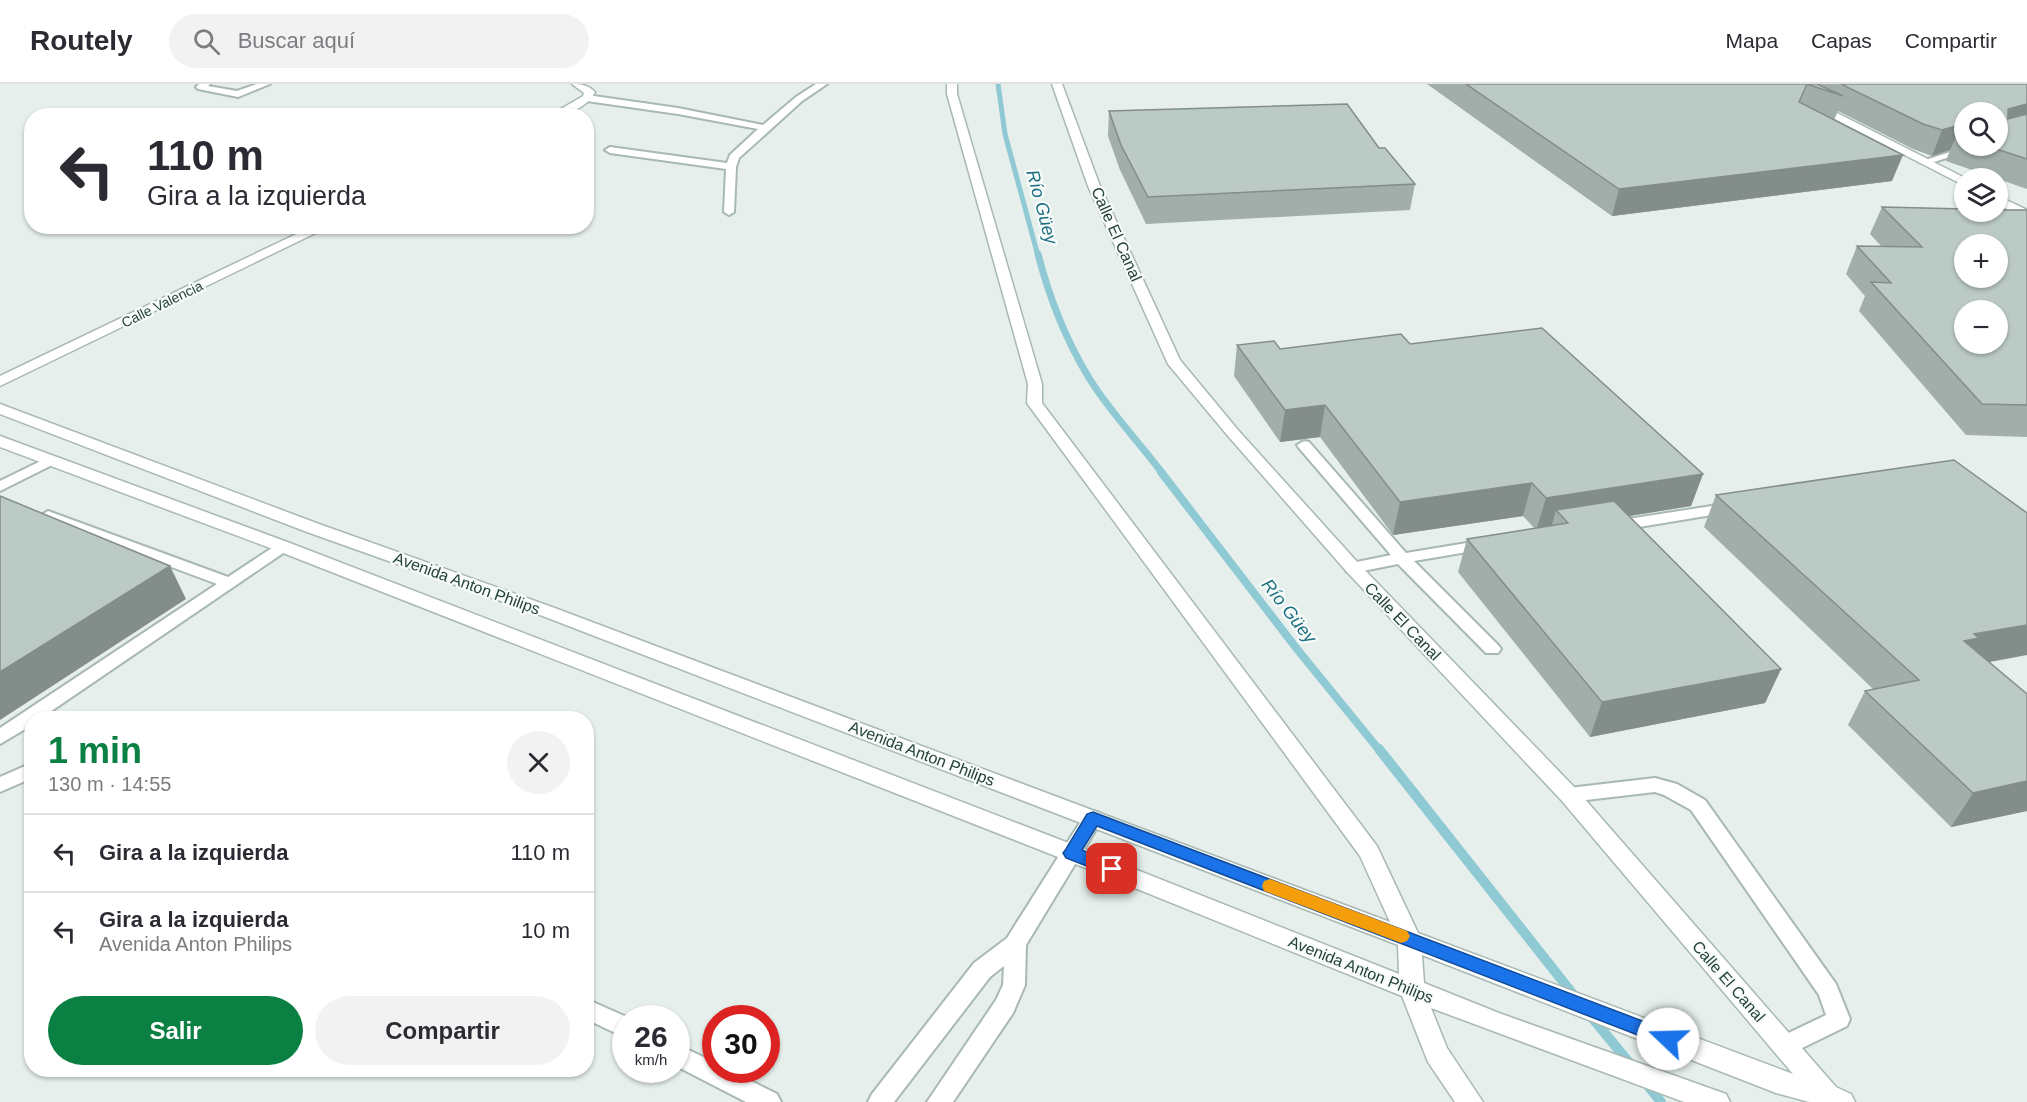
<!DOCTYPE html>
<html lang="es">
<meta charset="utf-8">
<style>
:root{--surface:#fff;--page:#f2f2f3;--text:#2b2b33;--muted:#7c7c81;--line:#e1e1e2;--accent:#0b8043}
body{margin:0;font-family:Helvetica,sans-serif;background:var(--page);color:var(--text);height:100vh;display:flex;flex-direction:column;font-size:22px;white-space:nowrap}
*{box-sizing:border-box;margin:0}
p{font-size:20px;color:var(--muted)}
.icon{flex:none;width:33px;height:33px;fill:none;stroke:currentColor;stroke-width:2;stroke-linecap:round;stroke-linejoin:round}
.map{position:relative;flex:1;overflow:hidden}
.sheet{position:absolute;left:24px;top:627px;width:570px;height:366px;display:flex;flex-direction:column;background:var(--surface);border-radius:24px;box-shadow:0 2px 4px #0004}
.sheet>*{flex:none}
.hud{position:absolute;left:24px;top:24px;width:570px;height:126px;border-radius:24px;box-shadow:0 2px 4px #0004;background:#fff;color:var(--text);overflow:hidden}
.controls{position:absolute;left:1954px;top:18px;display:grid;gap:12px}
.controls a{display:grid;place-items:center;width:54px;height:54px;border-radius:50%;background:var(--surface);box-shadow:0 2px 4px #0004;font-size:30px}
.speed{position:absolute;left:612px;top:921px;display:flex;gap:12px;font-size:30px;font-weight:700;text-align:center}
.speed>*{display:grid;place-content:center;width:78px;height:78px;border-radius:50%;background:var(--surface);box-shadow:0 2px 4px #0004;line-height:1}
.speed small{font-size:15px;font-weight:400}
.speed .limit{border:9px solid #d22;background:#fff;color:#111}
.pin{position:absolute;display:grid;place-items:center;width:51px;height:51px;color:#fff;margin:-26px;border-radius:12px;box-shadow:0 3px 9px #0006}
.me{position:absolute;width:66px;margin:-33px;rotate:291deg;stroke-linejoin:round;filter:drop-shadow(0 0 4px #0008)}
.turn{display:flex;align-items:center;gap:21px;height:126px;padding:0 24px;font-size:27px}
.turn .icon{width:78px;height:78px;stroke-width:2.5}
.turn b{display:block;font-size:42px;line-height:51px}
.round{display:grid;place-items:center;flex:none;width:63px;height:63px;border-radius:32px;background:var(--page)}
.overview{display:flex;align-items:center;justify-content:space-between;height:102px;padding:0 24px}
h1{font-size:36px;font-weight:600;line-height:45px;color:var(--accent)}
.cta{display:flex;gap:12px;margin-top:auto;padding:12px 24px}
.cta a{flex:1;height:69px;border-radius:36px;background:var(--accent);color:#fff;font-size:24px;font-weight:600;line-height:69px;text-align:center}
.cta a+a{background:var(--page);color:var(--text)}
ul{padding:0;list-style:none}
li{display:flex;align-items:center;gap:18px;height:78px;padding:0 24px;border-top:2px solid var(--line)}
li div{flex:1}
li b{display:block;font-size:22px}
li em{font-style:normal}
header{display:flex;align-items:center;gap:36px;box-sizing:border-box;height:84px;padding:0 30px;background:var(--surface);border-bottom:2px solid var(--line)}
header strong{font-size:28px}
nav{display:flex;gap:33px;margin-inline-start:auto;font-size:21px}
.search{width:420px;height:54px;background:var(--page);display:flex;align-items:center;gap:15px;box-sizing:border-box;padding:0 21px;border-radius:33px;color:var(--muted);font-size:22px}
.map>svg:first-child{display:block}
</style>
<header>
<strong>Routely</strong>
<div class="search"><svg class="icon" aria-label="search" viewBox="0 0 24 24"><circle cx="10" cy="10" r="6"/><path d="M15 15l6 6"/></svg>Buscar aquí</div>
<nav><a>Mapa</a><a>Capas</a><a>Compartir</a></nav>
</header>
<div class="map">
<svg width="2027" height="1018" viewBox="0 0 2027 1018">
<rect width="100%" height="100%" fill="#e6efeb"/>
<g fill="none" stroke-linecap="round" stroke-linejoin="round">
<polyline stroke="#8ec9d4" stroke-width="5" points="998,0 1005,50 1038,172"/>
<path stroke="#8ec9d4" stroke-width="7" d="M1038,170C1049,213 1066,256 1089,294C1110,328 1139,358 1163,390"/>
<polyline stroke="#8ec9d4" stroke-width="8" points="1161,388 1297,565 1380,667"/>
<g stroke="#8ec9d4" stroke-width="10">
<polyline points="1379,665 1576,914"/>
<polyline points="1590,931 1631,981"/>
<polyline points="1645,998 1661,1018"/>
</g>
<defs>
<g id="lane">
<polygon points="199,0 210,0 208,2 237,7 257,0 270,0 238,13 198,5 196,3"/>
<polygon points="816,0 827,0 802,17 739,74 736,83 734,128 729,131 724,128 726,85 610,69 605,66 610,63 727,79 730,71 758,45 678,30 587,17 582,14 587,11 678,24 763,41 796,13"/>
<polygon points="1969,62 1983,62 1928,80 1919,78"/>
<polygon points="1304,357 1309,358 1406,469 1485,456 1491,458 1493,461 1491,464 1414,477 1498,561 1501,565 1498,569 1486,569 1398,480 1353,489 1347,488 1345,484 1347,480 1391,471 1299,364 1297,361"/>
<polygon points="49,373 56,377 54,380 0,407 0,397"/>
<polygon points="1731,419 1739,424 1736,427 1615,447 1607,442 1615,437"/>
<polygon points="48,427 228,493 278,460 284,458 292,463 41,634 32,634 32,641 0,660 0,644 217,500 43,435 40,432"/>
<polygon points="32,679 32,694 0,708 0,693"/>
<polygon points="1655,694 1677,700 1705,716 1836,900 1850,935 1847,942 1792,969 1784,972 1776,969 1772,962 1776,955 1826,931 1819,911 1691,726 1664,711 1655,708 1569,718 1562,716 1559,711 1562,706 1569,704"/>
<polygon points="1093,727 1100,729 1103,734 1026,861 1025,901 1013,929 953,1018 927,1018 996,916 1003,901 1004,882 990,893 894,1018 868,1018 872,1010 974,879 1007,854 1086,729"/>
<polygon points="586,915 629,934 626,934 626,954 586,935"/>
<polygon points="676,960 716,979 716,986 729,986 777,1010 781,1018 746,1018 676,982"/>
</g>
<g id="street">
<path d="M572,0C582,0 588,1 595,8C587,24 565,32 549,32L583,12L584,9Z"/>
<polygon points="947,0 957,0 957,10 1042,300 1042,319 1377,762 1418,849 1793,990 1562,717 1347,488 1228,352 1168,280 1088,102 1052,0 1062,0 1100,102 1180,276 1238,346 1359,480 1576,705 1836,1003 1851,1010 1855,1018 1809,1018 1776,1009 1422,871 1424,899 1499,929 1726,1010 1730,1018 1684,1018 1431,924 1447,964 1483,1018 1455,1018 1428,978 1402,912 1063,775 278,467 0,363 0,352 290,459 1079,763 1399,890 1398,861 540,531 307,448 0,330 0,320 319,440 552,523 1390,838 1360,772 1027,319 1028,300 947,10"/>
<polygon points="1767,0 1780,0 1965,94 1965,102"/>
<polygon points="1998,112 2027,126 2027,135 1998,121"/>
<polygon points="313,142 330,142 0,302 0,292"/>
</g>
</defs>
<use href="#lane" stroke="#a8b8b2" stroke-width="4"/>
<use href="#street" stroke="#a8b8b2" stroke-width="3"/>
<use href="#lane" fill="#fff" fill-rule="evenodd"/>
<use href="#street" fill="#fff" fill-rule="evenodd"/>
</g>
<g fill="#a1aea9" fill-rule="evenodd">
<path d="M1427,0H2027V105L1946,77L1950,66L1932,72L1913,65L1838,27L1834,36L1892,97L1612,132ZM1965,28H1998V62H1965Z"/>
<polygon points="1109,27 1379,64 1415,100 1410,126 1146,140 1120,86 1108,52"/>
<polygon points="1882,123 2027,126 2027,353 1966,351 1859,227 1865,212 1846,190 1857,162 1882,163 1870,150"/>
<polygon points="1410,260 1703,390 1691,422 1629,432 1781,585 1765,619 1590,653 1458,488 1467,455 1534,444 1523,432 1393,451 1320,353 1280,358 1234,292 1237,261 1280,265"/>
<polygon points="1716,411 1989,578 2027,727 1951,743 1848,641 1865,607 1873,605 1704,443"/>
</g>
<g fill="#838d89">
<polygon points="2027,20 2027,42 1998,50 2008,25"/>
<polygon points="1965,39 1965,54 1957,51 1950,66 1932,72 1942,46"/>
<polygon points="1903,71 1892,97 1612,132 1619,105"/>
<polygon points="1325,321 1320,353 1280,358 1285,326"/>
<polygon points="1703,390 1691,422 1568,442 1568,439 1556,426 1551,444 1536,447 1546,414"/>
<polygon points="1532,399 1523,432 1393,451 1400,418"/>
<polygon points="170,482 186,515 0,636 0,588"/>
<polygon points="2027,541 2027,571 1963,583 1964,557 1974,550"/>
<polygon points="1781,585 1765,619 1590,653 1602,618"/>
<polygon points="2027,697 2027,727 1951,743 1973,709"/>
</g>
<g fill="#bbcac4" stroke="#838d89" stroke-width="1.5" fill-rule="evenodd">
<polygon points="1466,0 1817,0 1843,12 1807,0 1799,18 1903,71 1619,105"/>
<polygon points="1841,0 2027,0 2027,20 2008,25 2008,35 2027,30 2027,75 1987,62 1998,62 1998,28 1965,28 1965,39 1942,46 1923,40"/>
<polygon points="1347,20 1379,64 1385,64 1415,100 1148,113 1121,61 1109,27"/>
<polygon points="1965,48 1965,54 1957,51"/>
<path d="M1882,123L1965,125V128H1998V126H2027V321L1982,320L1871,198L1891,199L1857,162L1922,163ZM1965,160H1998V194H1965ZM1965,226H1998V260H1965Z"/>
<polygon points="1542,244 1703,390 1546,414 1532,399 1400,418 1325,321 1285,326 1237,261 1274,257 1280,265 1401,250 1410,260"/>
<polygon points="1954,376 2027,429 2027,541 1974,550 1979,554 1964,557 2027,610 2027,697 1973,709 1865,607 1919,596 1716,411"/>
<polygon points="0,412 170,482 0,588"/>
<polygon points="1614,417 1781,585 1602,618 1467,455 1568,439 1556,426"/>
</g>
<polygon fill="#1a73e8" stroke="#114b97" stroke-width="1.5" points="1093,728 1674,949 1677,955 1674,960 1668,963 1661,960 1097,742 1082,766 1118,781 1120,785 1118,790 1112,792 1066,774 1063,769 1066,765 1087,730"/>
<polygon fill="#f59e0b" points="1270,795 1407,847 1410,852 1407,857 1401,859 1264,807 1262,802 1264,797"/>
<g text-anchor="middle" stroke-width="4.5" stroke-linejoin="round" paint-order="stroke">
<g font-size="14" fill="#24423a" stroke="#f7fbf9">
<text transform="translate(162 220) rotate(-26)" y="5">Calle Valencia</text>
</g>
<g font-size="16" fill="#24423a" stroke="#f7fbf9">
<text transform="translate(1117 150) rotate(66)" y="6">Calle El Canal</text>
<text transform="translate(467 499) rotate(20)" y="6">Avenida Anton Philips</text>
<text transform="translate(1403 537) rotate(46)" y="6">Calle El Canal</text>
<text transform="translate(922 669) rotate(21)" y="6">Avenida Anton Philips</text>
<text transform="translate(1361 885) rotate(22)" y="6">Avenida Anton Philips</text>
<text transform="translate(1729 897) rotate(49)" y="6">Calle El Canal</text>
</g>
<g font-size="18" font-style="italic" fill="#1c6f80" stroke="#f7fbf9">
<text transform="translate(1042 123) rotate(75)" y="6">Río Güey</text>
<text transform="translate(1289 527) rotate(52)" y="6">Río Güey</text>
</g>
</g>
</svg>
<div class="controls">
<a><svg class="icon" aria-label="search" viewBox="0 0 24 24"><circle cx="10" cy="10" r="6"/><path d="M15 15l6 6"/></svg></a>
<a><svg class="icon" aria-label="layers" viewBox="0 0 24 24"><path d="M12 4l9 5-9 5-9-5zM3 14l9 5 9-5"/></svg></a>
<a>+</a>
<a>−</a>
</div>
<div class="speed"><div>26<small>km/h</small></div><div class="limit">30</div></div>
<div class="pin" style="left:1112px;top:785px;background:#d93025"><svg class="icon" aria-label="arrive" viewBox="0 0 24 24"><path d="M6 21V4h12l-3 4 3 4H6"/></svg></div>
<svg class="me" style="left:1668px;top:955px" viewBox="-20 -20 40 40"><circle r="19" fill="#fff"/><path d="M0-13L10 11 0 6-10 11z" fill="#1a73e8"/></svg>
<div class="hud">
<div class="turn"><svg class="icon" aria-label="left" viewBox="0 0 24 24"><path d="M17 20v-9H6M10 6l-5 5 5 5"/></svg><div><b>110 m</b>Gira a la izquierda</div></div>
</div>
<section class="sheet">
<div class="overview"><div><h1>1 min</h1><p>130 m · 14:55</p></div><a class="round"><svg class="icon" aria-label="close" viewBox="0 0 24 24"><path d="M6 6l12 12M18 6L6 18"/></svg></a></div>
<ul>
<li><svg class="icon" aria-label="left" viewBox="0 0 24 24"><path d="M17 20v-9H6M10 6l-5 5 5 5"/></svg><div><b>Gira a la izquierda</b></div><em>110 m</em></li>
<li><svg class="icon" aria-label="left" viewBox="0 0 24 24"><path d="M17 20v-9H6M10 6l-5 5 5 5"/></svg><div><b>Gira a la izquierda</b><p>Avenida Anton Philips</p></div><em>10 m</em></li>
</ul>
<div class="cta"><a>Salir</a><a>Compartir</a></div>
</section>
</div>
